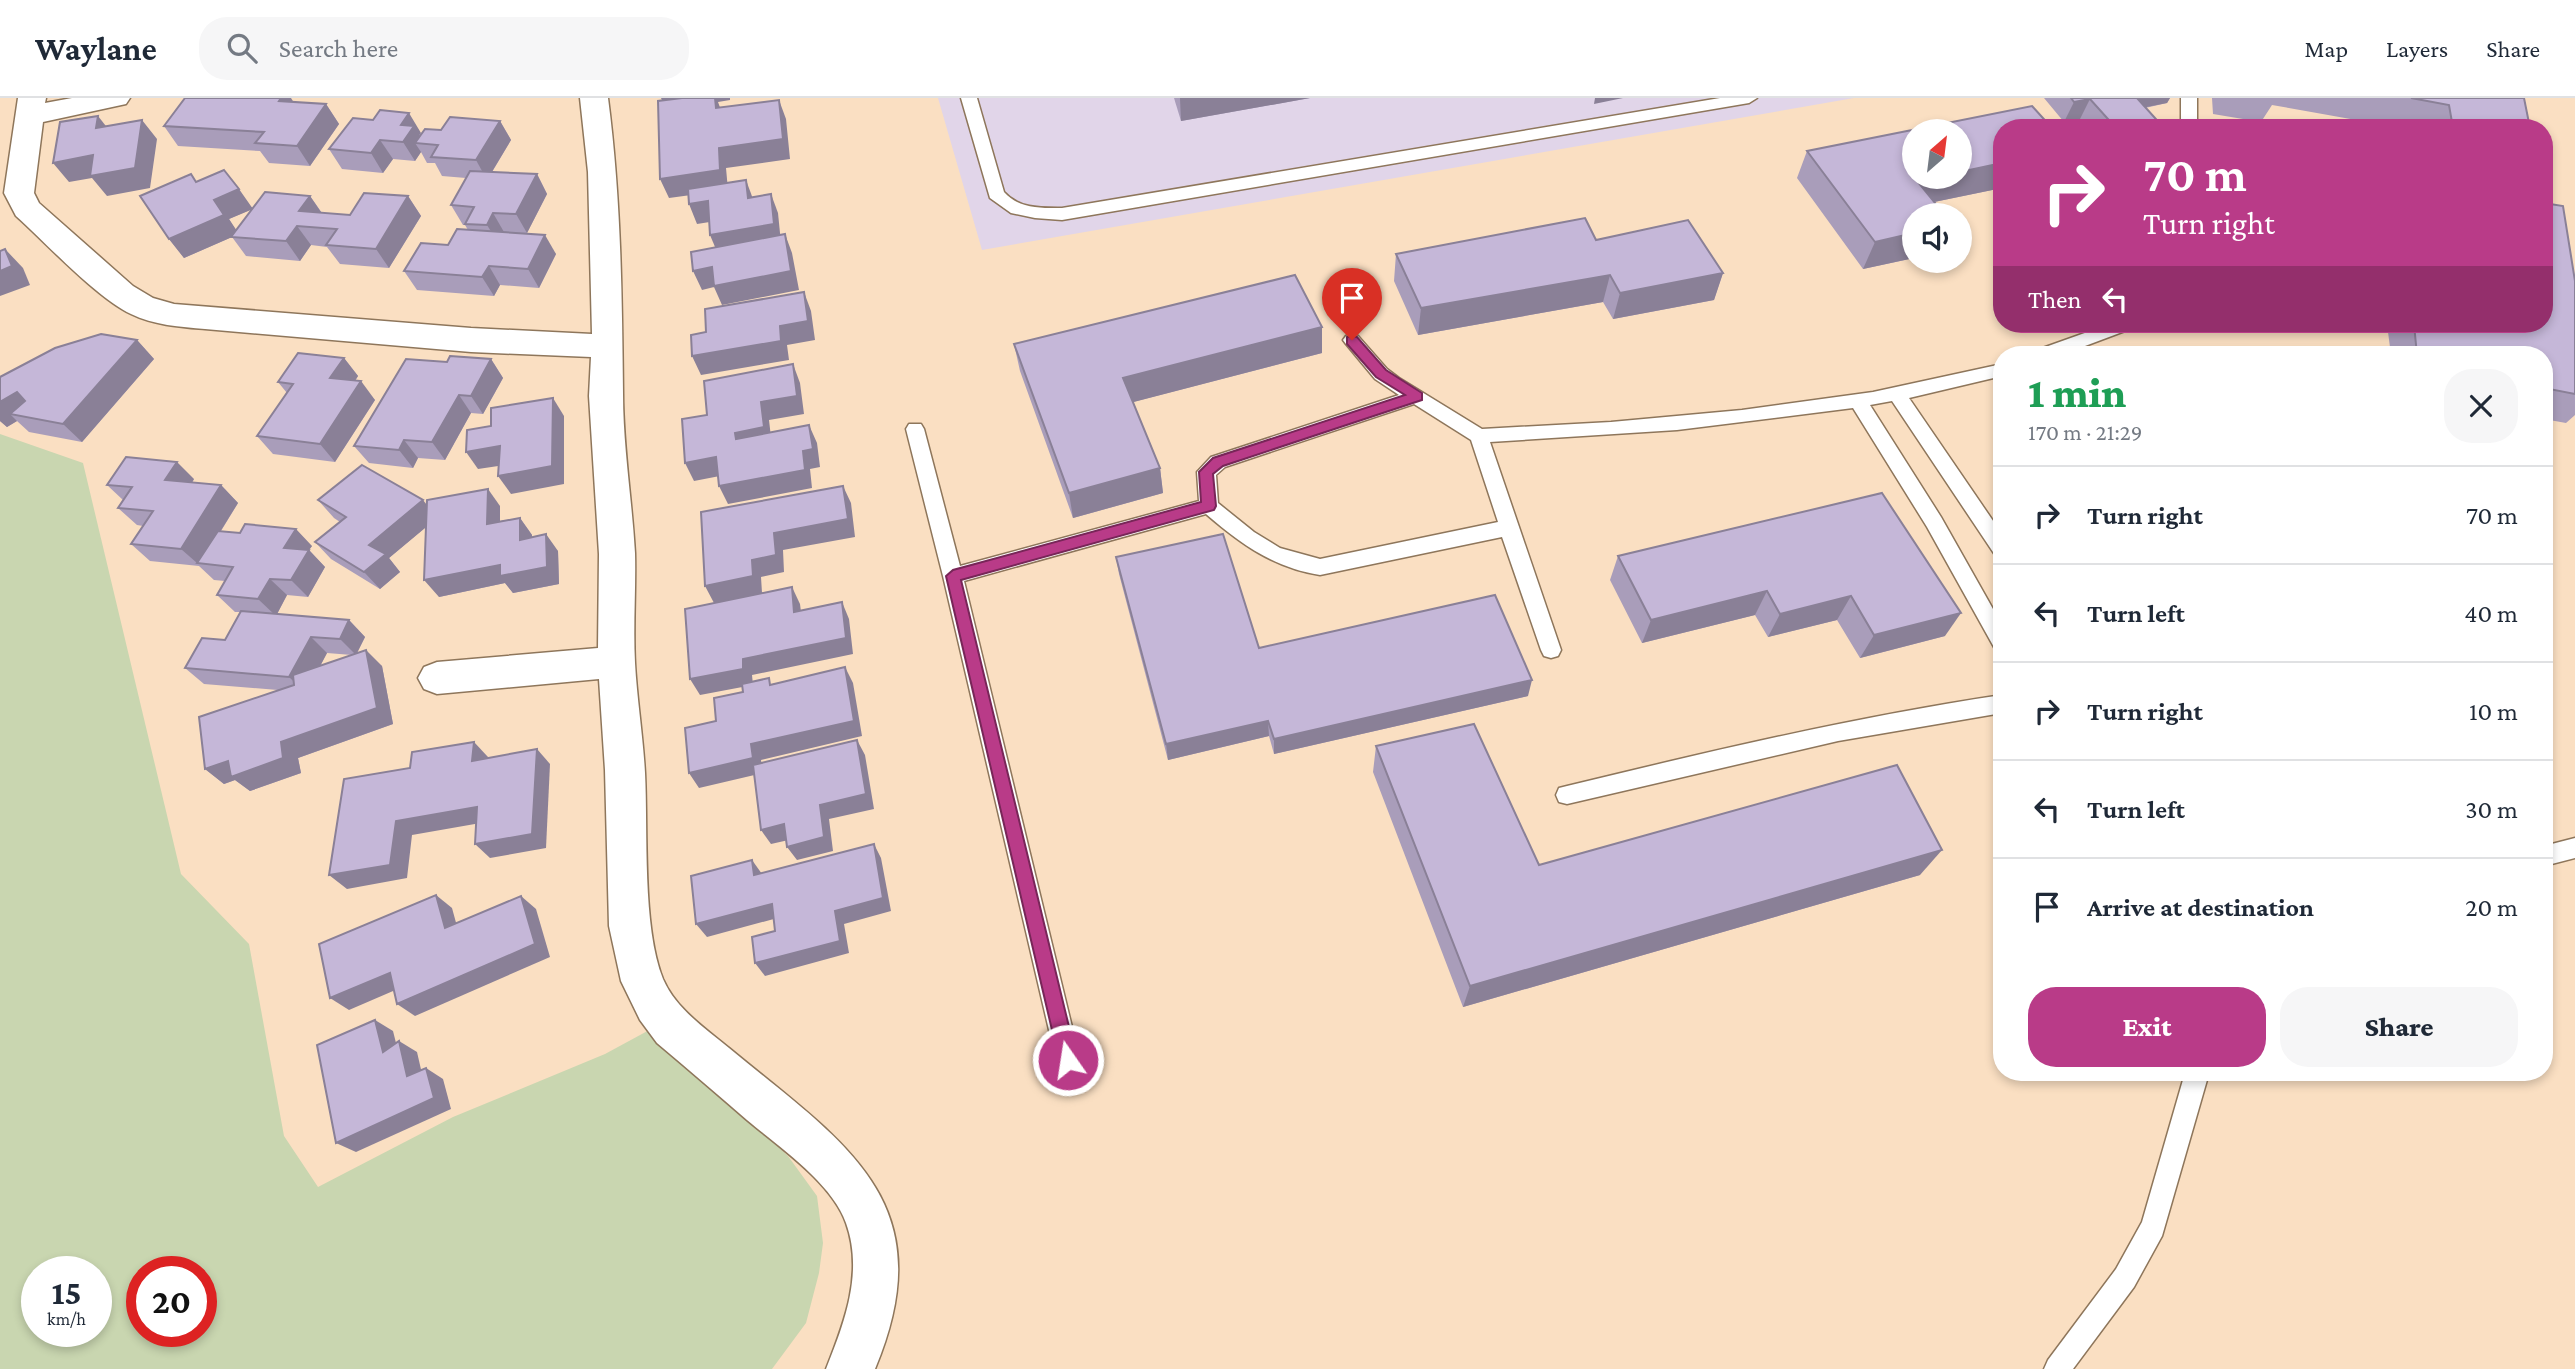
<!DOCTYPE html>
<meta charset="utf-8">
<style>
:root{--surface:#fff;--page:#f6f6f7;--text:#1f2937;--muted:#747a83;--line:#e0e1e3;--accent:#b93b88}
body{margin:0;font-family:"Crimson Pro",serif;background:var(--page);color:var(--text);height:100vh;display:flex;flex-direction:column;font-size:26px;white-space:nowrap}
*{box-sizing:border-box;margin:0}
p{font-size:23px;color:var(--muted)}
.icon{flex:none;width:38px;height:38px;fill:none;stroke:currentColor;stroke-width:2;stroke-linecap:round;stroke-linejoin:round}
.map{position:relative;flex:1;overflow:hidden}
.drawer{position:absolute;left:1993px;top:248px;width:560px;height:735px;display:flex;flex-direction:column;background:var(--surface);border-radius:28px;box-shadow:0 4px 10px #0003}
.drawer>*{flex:none}
.banner{position:absolute;left:1993px;top:21px;width:560px;height:214px;border-radius:28px;box-shadow:0 4px 10px #0003;background:#b93b88;color:#fff;overflow:hidden}
.needle{width:46px;rotate:28deg}
.buttons{position:absolute;left:1902px;top:21px;display:grid;gap:14px}
.buttons a{display:grid;place-items:center;width:70px;height:70px;border-radius:50%;background:var(--surface);box-shadow:0 4px 10px #0003;font-size:35px}
.speed{position:absolute;left:21px;top:1158px;display:flex;gap:14px;font-size:35px;font-weight:700;text-align:center}
.speed>*{display:grid;place-content:center;width:91px;height:91px;border-radius:50%;background:var(--surface);box-shadow:0 4px 10px #0003;line-height:1}
.speed small{font-size:18px;font-weight:400}
.speed .limit{border:10px solid #d22;background:#fff;color:#111}
.pin{position:absolute;display:grid;place-items:center;width:60px;height:60px;color:#fff;margin:-72px -30px;border-radius:50% 50% 50% 0;rotate:-45deg;box-shadow:0 0 7px #0007}
.pin .icon{rotate:45deg}
.me{position:absolute;width:77px;margin:-38px;rotate:347deg;stroke-linejoin:round;filter:drop-shadow(0 0 5px #0008)}
.turn{display:flex;align-items:center;gap:24px;height:147px;padding:0 35px;font-size:32px}
.turn .icon{width:91px;height:91px;stroke-width:2.5}
.turn b{display:block;font-size:49px;line-height:60px}
.then{display:flex;align-items:center;height:66px;padding:0 35px;background:#0003;gap:14px;font-size:26px}
.round{display:grid;place-items:center;flex:none;width:74px;height:74px;border-radius:28px;background:var(--page)}
.overview{display:flex;align-items:center;justify-content:space-between;height:119px;padding:0 35px}
h1{font-size:42px;font-weight:800;line-height:52px;color:#1e9e55}
.action{display:flex;gap:14px;margin-top:auto;padding:14px 35px}
.action a{flex:1;height:80px;border-radius:28px;background:var(--accent);color:#fff;font-size:28px;font-weight:800;line-height:80px;text-align:center}
.action a+a{background:var(--page);color:var(--text)}
ul{padding:0;list-style:none}
li{display:flex;align-items:center;gap:21px;height:98px;padding:0 35px;border-top:2px solid var(--line)}
li div{flex:1}
li b{display:block;font-size:26px}
li em{font-style:normal}
header{display:flex;align-items:center;gap:42px;box-sizing:border-box;height:98px;padding:0 35px;background:var(--surface);border-bottom:2px solid var(--line)}
header strong{font-size:33px}
nav{display:flex;gap:38px;margin-inline-start:auto;font-size:24px}
.search{width:490px;height:63px;background:var(--page);display:flex;align-items:center;gap:18px;box-sizing:border-box;padding:0 24px;border-radius:28px;color:var(--muted);font-size:26px}
.map>svg:first-child{display:block}
</style>
<header>
<strong>Waylane</strong>
<div class="search"><svg class="icon" aria-label="search" viewBox="0 0 24 24"><circle cx="10" cy="10" r="6"/><path d="M15 15l6 6"/></svg>Search here</div>
<nav><a>Map</a><a>Layers</a><a>Share</a></nav>
</header>
<div class="map">
<svg width="2575" height="1271" viewBox="0 0 2575 1271">
<rect width="100%" height="100%" fill="#fadfc2"/>
<polygon fill="#e1d5e9" points="938,0 1854,0 982,152"/>
<path fill="#c9d6b0" fill-rule="evenodd" d="M0,336L83,365L181,776L249,846L284,1038L318,1089L453,1019L605,956L653,930L788,1058L817,1098L823,1145L819,1175L806,1225L772,1271H0ZM37,1174H96V1234H37ZM142,1174H201V1234H142Z"/>
<g fill="none" stroke-linecap="round" stroke-linejoin="round">
<defs>
<g id="service">
<path d="M961,0H977L1004,94C1019,111 1041,110 1062,110L1720,0H1757L1749,5L1062,122L1035,120L1011,115L990,100Z"/>
<rect x="2181" y="0" width="16" height="30"/>
<polygon points="2110,226 2136,226 2133,230 2061,257 2034,257 2037,252"/>
<path d="M1352,236L1358,238L1387,271L1399,280L1482,331L1611,324L1742,312L1873,294L2002,266V278L1909,300L2002,436V460L1995,457L1892,303L1870,307L1941,419L2002,527V553L1995,551L1927,429L1853,310L1677,332L1490,344L1561,552L1558,558L1551,560L1544,558L1541,552L1502,439L1320,477C1274,470 1241,446 1206,416L964,483L1080,962L1076,970L1068,974L1060,970L1056,962L943,478L906,331L909,326H921L924,331L960,468L1199,403L1197,374L1211,359L1399,297L1375,281L1346,246L1343,242L1346,238ZM1414,306L1471,342L1498,424L1320,461L1280,450L1254,434L1218,405L1216,377L1225,369Z"/>
<path d="M2002,597V615L1838,643L1567,706L1559,704L1556,697L1559,690L1567,688C1711,653 1855,619 2002,597Z"/>
<polygon points="2575,740 2575,760 2544,768 2544,748"/>
<polygon points="2185,975 2209,975 2162,1138 2134,1189 2073,1271 2044,1271 2048,1262 2116,1171 2142,1124"/>
</g>
<path id="minor" d="M18,0H46L45,5L72,0H130L126,6L43,24L34,95L39,105L133,188L153,200L174,206L471,230L592,236L588,74L580,0H608C621,99 622,197 623,296C623,349 632,402 635,455C636,491 633,528 635,565C637,602 643,638 645,675C648,733 642,829 663,881C676,911 705,930 729,950C845,1046 945,1103 875,1271H826C844,1226 864,1175 846,1125C832,1085 779,1049 747,1022C717,996 687,970 657,945L640,922L621,883L609,828L605,672L599,581L437,596L424,591L418,580L424,569L437,564L598,550L599,456L589,298L591,259L471,254L205,231C181,229 153,227 131,216C97,200 46,145 16,118L4,95Z"/>
</defs>
<use href="#service" stroke="#8e765b" stroke-width="3"/>
<use href="#minor" stroke="#8e765b" stroke-width="3"/>
<use href="#service" fill="#fff" fill-rule="evenodd"/>
<use href="#minor" fill="#fff" fill-rule="evenodd"/>
</g>
<g fill="#a99dba" fill-rule="evenodd">
<polygon points="1174,0 1310,0 1181,23"/>
<polygon points="2044,0 2170,0 2167,5 2145,10 2164,30 2088,30 2080,21 2064,24"/>
<polygon points="2212,0 2524,0 2530,30 2401,30 2272,7 2261,24 2213,16"/>
<polygon points="293,4 326,6 339,26 310,68 269,65 260,53 178,48 164,28"/>
<polygon points="500,23 511,42 492,74 537,76 547,96 527,135 556,156 539,190 500,187 494,198 417,192 404,173 448,147 468,132 465,127 463,127 451,107 466,80 442,78 435,65 427,65 421,54 415,63 393,61 383,75 342,71 329,51 421,35 420,38 441,32"/>
<polygon points="1807,53 2002,90 1934,104 1914,117 1914,160 1863,171 1797,80"/>
<path d="M196,84L253,110L310,98L322,115L350,117L408,98L421,118L389,170L340,166L327,149L311,147L300,163L246,158L232,139L184,160L169,141ZM252,111L236,133L229,121Z"/>
<polygon points="1596,142 1723,175 1714,202 1613,221 1603,204 1418,237 1394,183 1396,156"/>
<polygon points="2575,183 2575,317 2566,325 2544,321 2544,257 2391,257 2388,234 2395,226 2544,226"/>
<polygon points="1322,229 1322,255 1133,304 1160,370 1163,395 1073,420 1020,273 1014,246"/>
<polygon points="137,242 154,261 82,344 29,334 17,323 7,329 0,323 0,279"/>
<polygon points="344,260 358,278 355,283 375,302 335,364 273,356 257,338 287,295 278,284"/>
<polygon points="491,261 503,280 483,316 471,315 445,362 418,360 413,370 369,365 354,348 447,264"/>
<path d="M194,381L192,385L221,387L238,405L221,433L312,448L309,452L325,469L308,499L287,497L277,516L349,522L365,539L357,555L382,568L393,626L298,660L301,675L250,693L235,682L224,686L205,671L278,592L204,586L185,570L225,542L241,514H235L217,497L225,483L214,482L199,468L150,463L131,446L143,428L137,427L118,410L123,402L107,387ZM327,555L352,557L320,568Z"/>
<polygon points="1882,395 1945,538 1860,560 1837,522 1768,539 1755,517 1642,545 1610,482 1618,458"/>
<polygon points="318,402 427,408 500,408 500,423 520,420 532,437 532,439 558,453 559,486 513,495 505,485 439,499 426,429 389,460 400,474 380,491 331,461 315,444 340,424 334,420"/>
<polygon points="1116,459 1259,550 1528,598 1274,656 1269,638 1168,662 1119,476"/>
<polygon points="1376,648 1539,767 1920,777 1463,909 1373,674"/>
</g>
<g fill="#8a8097">
<polygon points="281,0 291,0 299,13 279,3"/>
<polygon points="661,0 730,0 730,2 718,4 722,15 666,11"/>
<polygon points="1180,0 1310,0 1181,23"/>
<polygon points="1595,0 1623,0 1594,6"/>
<polygon points="2129,0 2170,0 2167,5 2121,14"/>
<polygon points="2090,1 2080,21 2064,24 2074,4"/>
<polygon points="779,2 786,21 790,61 726,70 728,92 669,100 660,81"/>
<polygon points="326,6 339,26 310,68 297,48"/>
<polygon points="409,15 421,35 419,37 425,46 415,45 421,54 415,63 403,44 401,27"/>
<polygon points="98,18 113,37 96,30"/>
<polygon points="142,22 157,41 150,90 107,98 92,80 69,84 53,65"/>
<polygon points="500,23 511,42 487,82 476,62"/>
<polygon points="380,42 393,61 383,75 371,55"/>
<polygon points="2002,65 2002,90 1905,110 1917,83 1937,79 1960,79 1960,74"/>
<polygon points="537,76 547,96 527,135 516,116"/>
<polygon points="746,82 753,101 748,100"/>
<polygon points="239,91 253,111 229,121 239,136 184,160 169,141 214,102"/>
<polygon points="771,96 778,115 781,145 718,156 710,137"/>
<polygon points="310,98 323,117 299,113"/>
<polygon points="408,98 421,118 389,170 376,151"/>
<polygon points="708,103 716,123 697,126 689,106"/>
<polygon points="493,115 504,134 499,146 487,127"/>
<polygon points="297,128 311,147 300,163 286,143"/>
<polygon points="1914,135 1914,160 1863,171 1875,144"/>
<polygon points="785,136 792,155 799,192 722,207 714,189 702,192 693,173"/>
<polygon points="545,137 556,156 539,190 528,171"/>
<polygon points="5,151 23,170 30,187 0,198 0,173"/>
<polygon points="489,168 500,187 494,198 482,179"/>
<polygon points="1723,175 1714,202 1613,221 1620,195"/>
<polygon points="1610,177 1603,204 1418,237 1421,210"/>
<polygon points="804,194 811,213 815,242 787,247 789,262 701,277 692,258 780,228"/>
<polygon points="1322,229 1322,255 1126,306 1123,280"/>
<polygon points="137,242 154,261 82,344 63,326"/>
<polygon points="344,260 358,278 345,298 330,280"/>
<polygon points="491,261 503,280 483,316 471,298"/>
<polygon points="793,266 800,285 804,316 769,322 772,348 736,341 735,335"/>
<polygon points="361,283 375,302 335,364 320,346"/>
<polygon points="17,294 36,312 10,316 17,323 7,329 0,323 0,304"/>
<polygon points="459,297 471,315 445,362 432,344"/>
<polygon points="553,300 564,318 564,386 511,396 498,378"/>
<polygon points="809,327 817,345 820,369 810,371 812,390 728,406 719,388 803,353"/>
<polygon points="404,342 418,360 413,370 399,352"/>
<polygon points="500,348 512,366 478,371 466,354"/>
<polygon points="716,359 725,377 694,383 685,365"/>
<polygon points="177,364 194,381 182,400 165,382"/>
<polygon points="1160,370 1163,395 1073,420 1069,395"/>
<polygon points="221,387 238,405 200,466 197,465 181,451"/>
<polygon points="843,388 851,405 855,439 783,452 784,474 761,479 762,495 714,505 705,488 752,462 774,435"/>
<polygon points="488,391 500,408 500,443 487,426"/>
<polygon points="423,402 437,420 389,460 400,474 380,491 364,474 369,447"/>
<polygon points="520,420 532,437 532,459 520,442"/>
<polygon points="296,431 312,448 309,452 325,469 308,499 291,482 284,450"/>
<polygon points="546,436 558,453 559,486 513,495 505,485 439,499 424,482 500,467"/>
<polygon points="270,481 287,497 276,518 258,501"/>
<polygon points="792,489 800,506 803,530 794,514"/>
<polygon points="1767,493 1755,517 1642,545 1651,522"/>
<polygon points="1851,498 1837,522 1768,539 1780,516"/>
<polygon points="842,504 849,521 853,556 752,577 753,587 700,597 690,581 743,561"/>
<polygon points="1961,515 1945,538 1860,560 1874,537"/>
<polygon points="349,522 365,539 356,557 340,541"/>
<polygon points="311,539 327,555 306,595 289,579"/>
<polygon points="366,552 382,568 393,626 298,660 301,675 250,693 235,682 224,686 205,671 281,644"/>
<polygon points="845,569 853,585 862,638 761,662 763,675 699,690 689,675 751,646"/>
<polygon points="1532,582 1528,598 1274,656 1274,641"/>
<polygon points="1268,623 1269,638 1168,662 1166,646"/>
<polygon points="857,642 865,657 874,711 829,721 833,753 797,762 787,749 820,707"/>
<polygon points="474,644 488,659 486,678 472,663"/>
<polygon points="537,651 550,666 546,750 490,760 475,746"/>
<polygon points="477,709 492,723 412,737 407,780 347,791 329,777 396,723"/>
<polygon points="784,726 793,741 771,746 761,732"/>
<polygon points="874,746 881,760 891,813 844,826 849,855 765,878 755,865 835,813"/>
<polygon points="1942,752 1920,777 1463,909 1470,888"/>
<polygon points="752,762 762,776 754,777"/>
<polygon points="436,797 452,810 461,843 445,830"/>
<polygon points="521,798 536,811 550,859 415,918 397,906"/>
<polygon points="772,806 781,819 707,839 696,826"/>
<polygon points="390,875 407,887 349,912 330,900"/>
<polygon points="375,922 393,933 401,965 383,954"/>
<polygon points="399,943 417,954 425,989 407,978"/>
<polygon points="426,970 443,981 451,1011 356,1054 336,1045"/>
</g>
<g fill="#c5b7d8" stroke="#8a8097" stroke-width="2">
<polygon points="185,0 281,0 279,3 326,6 297,48 255,45 264,34 164,28"/>
<polygon points="682,0 715,0 716,10 779,2 783,41 719,50 720,72 660,81 658,3"/>
<polygon points="2071,0 2137,0 2164,30 2116,30 2090,1 2074,4"/>
<polygon points="2411,0 2524,0 2530,30 2453,30 2449,7"/>
<polygon points="2032,8 2052,30 2002,30 2002,65 1960,74 1960,33 1914,33 1914,79 1937,79 1917,83 1945,117 1914,117 1914,135 1875,144 1807,53"/>
<polygon points="380,12 409,15 401,27 414,28 403,44 380,42 371,55 329,51 353,20 373,22"/>
<polygon points="98,18 96,30 142,22 135,70 90,78 93,57 53,65 60,24"/>
<polygon points="450,19 500,23 476,62 431,59 438,47 415,45 425,31 441,32"/>
<polygon points="224,72 239,91 214,102 224,117 169,141 140,98 191,76 196,84"/>
<polygon points="470,73 537,76 516,116 493,115 487,127 465,126 474,109 451,107"/>
<polygon points="746,82 748,100 771,96 774,126 710,137 708,103 689,106 688,91"/>
<polygon points="265,94 310,98 299,113 350,117 364,95 408,98 376,151 326,147 337,131 297,128 286,143 231,139"/>
<polygon points="2544,105 2563,108 2575,183 2575,296 2544,290 2544,257 2417,257 2414,226 2544,226"/>
<polygon points="1585,120 1596,142 1688,122 1723,175 1620,195 1610,177 1421,210 1396,156"/>
<polygon points="457,131 545,137 528,171 489,168 482,179 404,173 421,145 448,147"/>
<polygon points="785,136 791,173 714,188 712,169 693,173 691,154"/>
<polygon points="5,151 12,168 0,173 0,153"/>
<polygon points="1295,177 1322,229 1123,280 1160,370 1069,395 1014,246"/>
<polygon points="804,194 808,223 780,228 781,243 692,258 691,237 706,234 705,211"/>
<polygon points="101,236 137,242 63,326 10,316 25,303 17,294 0,304 0,279 55,250"/>
<polygon points="298,255 344,260 330,280 361,283 320,346 257,338 293,286 278,284"/>
<polygon points="450,258 491,261 471,298 459,297 432,344 404,342 399,352 354,348 406,261 447,264"/>
<polygon points="793,266 797,298 761,304 764,329 735,335 736,341 809,327 813,351 803,353 805,372 719,388 716,359 685,365 682,321 707,317 704,283"/>
<polygon points="553,300 552,368 498,378 500,348 466,354 467,332 491,328 491,310"/>
<polygon points="126,359 177,364 165,382 221,387 181,451 131,446 153,413 118,410 132,389 107,387"/>
<polygon points="362,367 423,402 369,447 386,456 364,474 315,444 346,419 318,402"/>
<polygon points="843,388 848,421 774,435 776,457 752,462 753,478 705,488 701,414"/>
<polygon points="488,391 487,426 520,420 520,442 546,436 547,469 500,478 500,467 424,482 427,402"/>
<polygon points="1882,395 1961,515 1874,537 1851,498 1780,516 1767,493 1651,522 1618,458"/>
<polygon points="245,426 296,431 284,450 309,452 291,482 270,481 258,501 217,497 233,469 197,465 218,433 240,435"/>
<polygon points="1223,436 1259,550 1495,497 1532,582 1274,641 1268,623 1166,646 1116,459"/>
<polygon points="792,489 794,514 842,504 846,540 743,561 743,571 690,581 685,511"/>
<polygon points="241,513 349,522 340,541 311,539 289,579 185,570 202,540 225,542"/>
<polygon points="366,552 377,610 281,644 283,660 231,679 228,663 205,671 199,619 294,587 293,577"/>
<polygon points="845,569 854,623 751,646 753,660 689,675 685,630 716,623 714,600 743,594 742,586 769,580 770,587"/>
<polygon points="1474,626 1539,767 1897,667 1942,752 1470,888 1376,648"/>
<polygon points="857,642 866,696 820,707 824,739 787,749 784,726 761,732 753,667"/>
<polygon points="474,644 472,663 537,651 532,736 475,746 477,709 396,723 390,767 329,777 344,681 410,670 412,654"/>
<polygon points="874,746 883,800 835,813 840,843 755,865 752,839 775,833 772,806 696,826 691,778 752,762 754,777"/>
<polygon points="436,797 445,830 521,798 535,846 397,906 390,875 330,900 319,846"/>
<polygon points="375,922 383,954 399,943 407,978 426,970 434,1000 336,1045 317,947"/>
</g>
<polygon fill="#b93b88" stroke="#782658" stroke-width="2" points="1352,238 1357,239 1386,272 1422,295 1422,302 1223,368 1213,376 1216,408 1214,412 961,482 1077,962 1074,968 1068,971 1061,968 1059,962 946,478 953,472 1201,404 1199,374 1213,360 1405,297 1376,279 1347,246 1347,239"/>
</svg>
<div class="buttons">
<a><svg class="needle" viewBox="-14 -14 28 28"><path d="M0-13l5 13h-10z" fill="#e53935"/><path d="M0 13l5-13h-10z" fill="#747a83"/></svg></a>
<a><svg class="icon" aria-label="sound" viewBox="0 0 24 24"><path d="M4 9h4l5-4v14l-5-4H4zM17 9q2 3 0 6"/></svg></a>
</div>
<div class="speed"><div>15<small>km/h</small></div><div class="limit">20</div></div>
<div class="pin" style="left:1352px;top:242px;background:#d93025"><svg class="icon" aria-label="arrive" viewBox="0 0 24 24"><path d="M6 21V4h12l-3 4 3 4H6"/></svg></div>
<svg class="me" style="left:1068px;top:962px" viewBox="-20 -20 40 40"><circle r="17" fill="#b93b88" stroke="#fff" stroke-width="3"/><path d="M0-11L8 9 0 5-8 9z" fill="#fff"/></svg>
<div class="banner">
<div class="turn"><svg class="icon" aria-label="right" viewBox="0 0 24 24"><path d="M7 20v-9h11M14 6l5 5-5 5"/></svg><div><b>70 m</b>Turn right</div></div>
<div class="then">Then<svg class="icon" aria-label="left" viewBox="0 0 24 24"><path d="M17 20v-9H6M10 6l-5 5 5 5"/></svg></div>
</div>
<section class="drawer">
<div class="overview"><div><h1>1 min</h1><p>170 m · 21:29</p></div><a class="round"><svg class="icon" aria-label="close" viewBox="0 0 24 24"><path d="M6 6l12 12M18 6L6 18"/></svg></a></div>
<ul>
<li><svg class="icon" aria-label="right" viewBox="0 0 24 24"><path d="M7 20v-9h11M14 6l5 5-5 5"/></svg><div><b>Turn right</b></div><em>70 m</em></li>
<li><svg class="icon" aria-label="left" viewBox="0 0 24 24"><path d="M17 20v-9H6M10 6l-5 5 5 5"/></svg><div><b>Turn left</b></div><em>40 m</em></li>
<li><svg class="icon" aria-label="right" viewBox="0 0 24 24"><path d="M7 20v-9h11M14 6l5 5-5 5"/></svg><div><b>Turn right</b></div><em>10 m</em></li>
<li><svg class="icon" aria-label="left" viewBox="0 0 24 24"><path d="M17 20v-9H6M10 6l-5 5 5 5"/></svg><div><b>Turn left</b></div><em>30 m</em></li>
<li><svg class="icon" aria-label="arrive" viewBox="0 0 24 24"><path d="M6 21V4h12l-3 4 3 4H6"/></svg><div><b>Arrive at destination</b></div><em>20 m</em></li>
</ul>
<div class="action"><a>Exit</a><a>Share</a></div>
</section>
</div>
